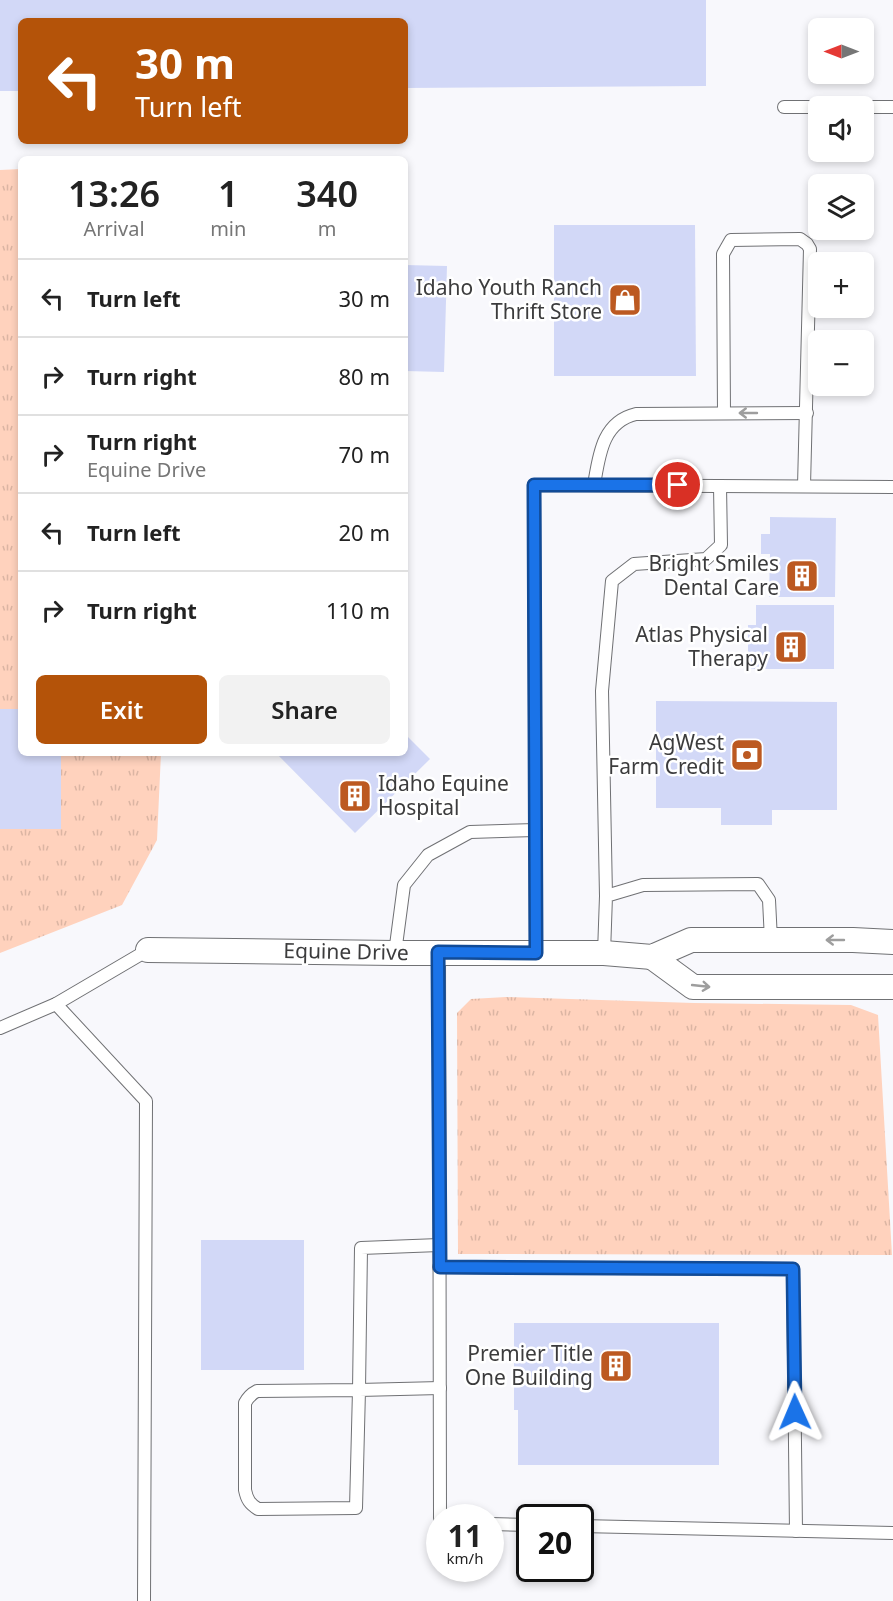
<!DOCTYPE html>
<meta charset="utf-8">
<style>
:root{--surface:#fff;--page:#f2f2f2;--text:#222;--muted:#767676;--line:#e0e0e0;--accent:#b45309}
body{margin:0;font-family:"Noto Sans",sans-serif;background:var(--page);color:var(--text);height:100vh;display:flex;flex-direction:column;font-size:22px;white-space:nowrap}
*{box-sizing:border-box;margin:0}
p{font-size:20px;color:var(--muted)}
.icon{flex:none;width:33px;height:33px;fill:none;stroke:currentColor;stroke-width:2;stroke-linecap:round;stroke-linejoin:round}
.map{position:relative;flex:1;overflow:hidden}
.sheet{position:absolute;left:18px;top:156px;width:390px;height:600px;display:flex;flex-direction:column;background:var(--surface);border-radius:9px;box-shadow:0 3px 9px #0003}
.sheet>*{flex:none}
.banner{position:absolute;left:18px;top:18px;width:390px;height:126px;border-radius:9px;box-shadow:0 3px 9px #0003;background:#b45309;color:#fff;overflow:hidden}
.needle{width:39px;rotate:270deg}
.tools{position:absolute;left:808px;top:18px;display:grid;gap:12px}
.tools a{display:grid;place-items:center;width:66px;height:66px;border-radius:9px;background:var(--surface);box-shadow:0 3px 9px #0003;font-size:30px}
.speed{position:absolute;left:426px;top:1504px;display:flex;gap:12px;font-size:30px;font-weight:700;text-align:center}
.speed>*{display:grid;place-content:center;width:78px;height:78px;border-radius:50%;background:var(--surface);box-shadow:0 3px 9px #0003;line-height:1}
.speed small{font-size:15px;font-weight:400}
.speed .limit{border:3px solid #111;border-radius:9px;background:#fff;color:#111}
.pin{position:absolute;display:grid;place-items:center;width:51px;height:51px;color:#fff;margin:-26px;border:3px solid #fff;border-radius:50%;box-shadow:0 2px 6px #0007}
.me{position:absolute;width:66px;margin:-33px;rotate:359deg;stroke-linejoin:round;filter:drop-shadow(0 0 4px #0008)}
.turn{display:flex;align-items:center;gap:21px;height:126px;padding:0 18px;font-size:27px}
.turn .icon{width:78px;height:78px;stroke-width:2.5}
.turn b{display:block;font-size:42px;line-height:51px}
.eta{display:flex;justify-content:space-evenly;align-items:center;height:102px;text-align:center}
.eta b{font-size:36px;font-weight:600;line-height:42px}
.button{display:flex;gap:12px;margin-top:auto;padding:12px 18px}
.button a{flex:1;height:69px;border-radius:9px;background:var(--accent);color:#fff;font-size:24px;font-weight:600;line-height:69px;text-align:center}
.button a+a{background:var(--page);color:var(--text)}
ul{padding:0;list-style:none}
li{display:flex;align-items:center;gap:18px;height:78px;padding:0 18px;border-top:2px solid var(--line)}
li div{flex:1}
li b{display:block;font-size:22px}
li em{font-style:normal}
.map>svg:first-child{display:block}
</style>
<div class="map">
<svg width="893" height="1601" viewBox="0 0 893 1601">
<defs>
<pattern id="grass-tufts" width="24" height="20" patternUnits="userSpaceOnUse" patternTransform="scale(1.5)"><rect width="24" height="20" fill="#ffd2bd"/><path d="M3 7l-1-3M5 7V3M7 7l1-3M15 17l-1-3M17 17v-4M19 17l1-3" fill="none" stroke="#dbb5a3"/></pattern>
</defs>
<rect width="100%" height="100%" fill="#f8f8fc"/>
<g fill="url(#grass-tufts)">
<polygon points="21,169 21,753 161,753 157,840 122,905 0,953 0,170"/>
<polygon points="506,997 694,1003 851,1005 878,1015 892,1255 458,1254 457,1013 471,999"/>
</g>
<g fill="#d2d8f7">
<polygon points="0,0 706,0 706,86 405,88 405,21 21,21 21,91 0,91"/>
<polygon points="554,225 695,225 696,376 554,376"/>
<polygon points="405,265 447,266 444,372 405,371"/>
<polygon points="770,517 836,518 835,597 769,597 770,554 761,554 761,534 770,534"/>
<polygon points="756,605 834,605 834,669 748,669 748,625 756,625"/>
<polygon points="656,701 837,702 837,810 772,810 772,825 721,825 721,808 656,808"/>
<polygon points="0,709 21,709 21,753 61,753 61,829 0,829"/>
<polygon points="405,734 430,759 355,833 276,753 405,753"/>
<rect x="201" y="1240" width="103" height="130"/>
<polygon points="514,1323 719,1323 719,1465 518,1465 518,1410 514,1410"/>
</g>
<g fill="none" stroke-linecap="round" stroke-linejoin="round">
<defs>
<g id="service">
<polyline points="784,107 819,107"/>
<polyline points="864,107 893,107"/>
<polyline points="724,413 723,254 731,240 800,239 807,244 810,249 804,486"/>
<path d="M594,485C599,456 602,422 636,414L807,413"/>
<polyline points="606,896 602,691 612,581 634,564 706,559 721,545 720,486"/>
<polyline points="439,952 440,1518"/>
<polyline points="395,953 404,885 428,855 470,832 536,830"/>
<polyline points="536,953 534,485 893,487"/>
<polyline points="604,953 606,896 643,885 758,884 769,900 771,940"/>
<polyline points="56,1004 146,1101 144,1601"/>
<polyline points="0,1028 56,1004 148,950"/>
<path d="M439,1245L361,1248L359,1390L257,1391C251,1394 248,1397 245,1403V1490C247,1500 250,1504 258,1509L356,1508L359,1390L440,1388"/>
<polyline points="439,1267 793,1269 796,1531"/>
<polyline points="490,1524 530,1525"/>
<polyline points="580,1526 893,1533"/>
</g>
<g id="minor">
<polyline points="148,950 395,953 604,953 652,957 691,940 853,940 893,942"/>
<polyline points="652,957 693,987 893,987"/>
</g>
</defs>
<use href="#service" stroke="#707174" stroke-width="14"/>
<use href="#minor" stroke="#707174" stroke-width="26"/>
<use href="#service" stroke="#fff" stroke-width="12"/>
<use href="#minor" stroke="#fff" stroke-width="24"/>
</g>
<defs><path id="oneway-shaft" d="M-6 0H5M1.5-3L5.5 0L1.5 3" fill="none" stroke-width="1.6" stroke-linecap="round" stroke-linejoin="round" transform="scale(1.5)"/></defs>
<g stroke="#9e9e9e">
<use href="#oneway-shaft" transform="translate(748 413) rotate(180)"/>
<use href="#oneway-shaft" transform="translate(835 940) rotate(180)"/>
<use href="#oneway-shaft" transform="translate(701 986) rotate(6)"/>
</g>
<g fill="none" stroke-linecap="round" stroke-linejoin="round">
<defs>
<polyline id="route" points="678,485 534,485 536,953 438,952 440,1267 793,1269 795,1412"/>
</defs>
<use href="#route" stroke="#114b97" stroke-width="15"/>
<use href="#route" stroke="#1a73e8" stroke-width="10"/>
</g>
<defs>
<symbol id="shop-square" viewBox="-11 -11 22 22"><rect x="-9" y="-9" width="18" height="18" rx="4" fill="#bc5921" stroke="#fff"/><path d="M-5-2.5h2.3a2.7 3.5 0 0 1 5.4 0H5L5.5 6h-11ZM-1.5-2.5h3a1.5 2.3 0 0 0-3 0Z" fill="#fff"/></symbol>
<symbol id="building-square" viewBox="-11 -11 22 22"><rect x="-9" y="-9" width="18" height="18" rx="4" fill="#bc5921" stroke="#fff"/><path d="M-4-6H4V6H1V3H-1V6H-4ZM-2.5-4.3h1.7v1.8h-1.7ZM.8-4.3h1.7v1.8H.8ZM-2.5-1h1.7V.8h-1.7ZM.8-1h1.7V.8H.8Z" fill="#fff"/></symbol>
<symbol id="bank-square" viewBox="-11 -11 22 22"><rect x="-9" y="-9" width="18" height="18" rx="4" fill="#bc5921" stroke="#fff"/><path d="M-6-4H6V4H-6ZM0-2.3a2.3 2.3 0 1 0 0 4.6a2.3 2.3 0 1 0 0-4.6Z" fill="#fff"/></symbol>
</defs>
<g fill-rule="evenodd">
<use href="#shop-square" x="606" y="281" width="38" height="38"/>
<use href="#building-square" x="783" y="557" width="38" height="38"/>
<use href="#building-square" x="772" y="628" width="38" height="38"/>
<use href="#bank-square" x="728" y="736" width="38" height="38"/>
<use href="#building-square" x="336" y="777" width="38" height="38"/>
<use href="#building-square" x="597" y="1347" width="38" height="38"/>
</g>
<g text-anchor="middle" stroke-width="5" stroke-linejoin="round" paint-order="stroke">
<g font-size="21" fill="#3c3c3d" stroke="#fff" text-anchor="end">
<text x="602" y="295">Idaho Youth Ranch<tspan x="602" dy="24">Thrift Store</tspan></text>
<text x="779" y="571">Bright Smiles<tspan x="779" dy="24">Dental Care</tspan></text>
<text x="768" y="642">Atlas Physical<tspan x="768" dy="24">Therapy</tspan></text>
<text x="724" y="750">AgWest<tspan x="724" dy="24">Farm Credit</tspan></text>
<text x="378" y="791" text-anchor="start">Idaho Equine<tspan x="378" dy="24">Hospital</tspan></text>
<text x="593" y="1361">Premier Title<tspan x="593" dy="24">One Building</tspan></text>
</g>
<g font-size="21" fill="#3c3c3d" stroke="#fff">
<text transform="translate(346 952) rotate(1)" y="7">Equine Drive</text>
</g>
</g>
</svg>
<div class="tools">
<a><svg class="needle" viewBox="-14 -14 28 28"><path d="M0-13l5 13h-10z" fill="#e53935"/><path d="M0 13l5-13h-10z" fill="#767676"/></svg></a>
<a><svg class="icon" aria-label="sound" viewBox="0 0 24 24"><path d="M4 9h4l5-4v14l-5-4H4zM17 9q2 3 0 6"/></svg></a>
<a><svg class="icon" aria-label="layers" viewBox="0 0 24 24"><path d="M12 4l9 5-9 5-9-5zM3 14l9 5 9-5"/></svg></a>
<a>+</a>
<a>−</a>
</div>
<div class="speed"><div>11<small>km/h</small></div><div class="limit">20</div></div>
<div class="pin" style="left:678px;top:485px;background:#d93025"><svg class="icon" aria-label="arrive" viewBox="0 0 24 24"><path d="M6 21V4h12l-3 4 3 4H6"/></svg></div>
<svg class="me" style="left:795px;top:1412px" viewBox="-20 -20 40 40"><path d="M0-17L14 15 0 8-14 15z" fill="#1a73e8" stroke="#fff" stroke-width="4"/></svg>
<div class="banner">
<div class="turn"><svg class="icon" aria-label="left" viewBox="0 0 24 24"><path d="M17 20v-9H6M10 6l-5 5 5 5"/></svg><div><b>30 m</b>Turn left</div></div>
</div>
<section class="sheet">
<div class="eta">
<div><b>13:26</b><p>Arrival</p></div>
<div><b>1</b><p>min</p></div>
<div><b>340</b><p>m</p></div>
</div>
<ul>
<li><svg class="icon" aria-label="left" viewBox="0 0 24 24"><path d="M17 20v-9H6M10 6l-5 5 5 5"/></svg><div><b>Turn left</b></div><em>30 m</em></li>
<li><svg class="icon" aria-label="right" viewBox="0 0 24 24"><path d="M7 20v-9h11M14 6l5 5-5 5"/></svg><div><b>Turn right</b></div><em>80 m</em></li>
<li><svg class="icon" aria-label="right" viewBox="0 0 24 24"><path d="M7 20v-9h11M14 6l5 5-5 5"/></svg><div><b>Turn right</b><p>Equine Drive</p></div><em>70 m</em></li>
<li><svg class="icon" aria-label="left" viewBox="0 0 24 24"><path d="M17 20v-9H6M10 6l-5 5 5 5"/></svg><div><b>Turn left</b></div><em>20 m</em></li>
<li><svg class="icon" aria-label="right" viewBox="0 0 24 24"><path d="M7 20v-9h11M14 6l5 5-5 5"/></svg><div><b>Turn right</b></div><em>110 m</em></li>
</ul>
<div class="button"><a>Exit</a><a>Share</a></div>
</section>
</div>
